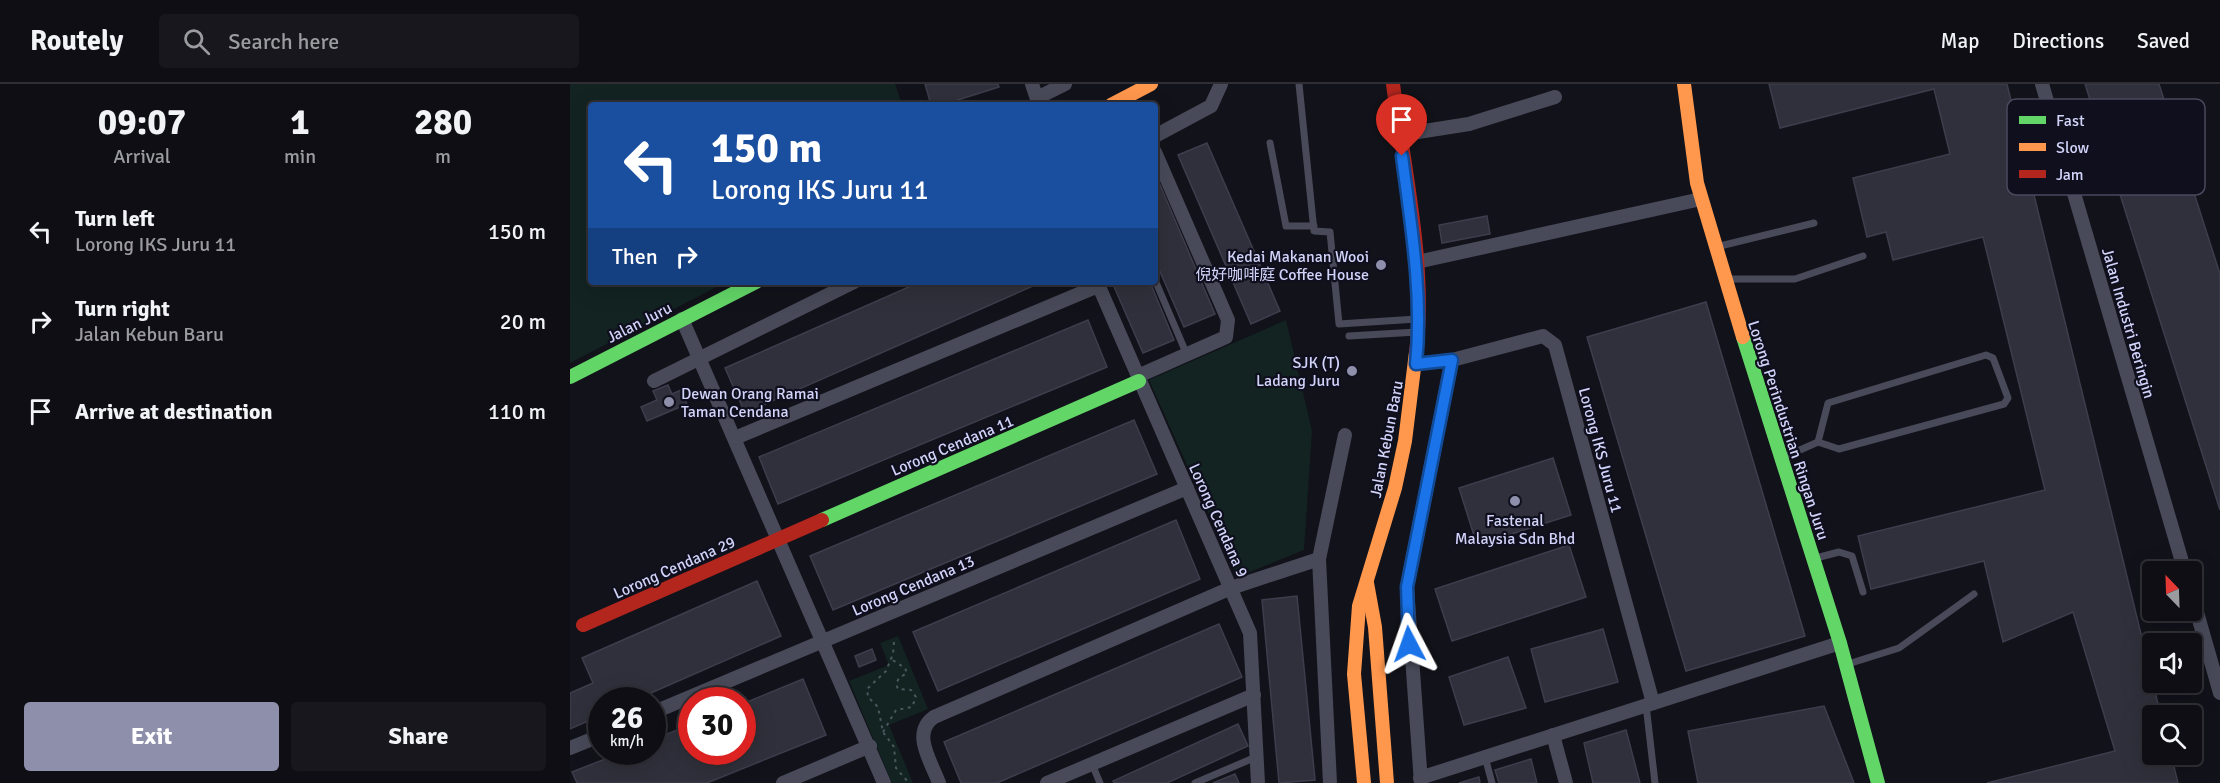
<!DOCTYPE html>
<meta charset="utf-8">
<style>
:root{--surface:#0e0e14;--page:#17171d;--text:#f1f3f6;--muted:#9b9ca0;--line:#2e2e34;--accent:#8e8fab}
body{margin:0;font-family:Signika,"Noto Sans SC",sans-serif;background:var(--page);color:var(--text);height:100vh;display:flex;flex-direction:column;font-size:22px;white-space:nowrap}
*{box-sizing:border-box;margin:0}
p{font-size:20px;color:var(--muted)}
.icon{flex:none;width:33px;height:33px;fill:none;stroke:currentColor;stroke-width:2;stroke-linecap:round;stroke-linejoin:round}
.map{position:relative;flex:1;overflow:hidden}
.panel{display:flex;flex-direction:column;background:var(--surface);width:570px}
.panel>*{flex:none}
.hud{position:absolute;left:18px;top:18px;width:570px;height:183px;border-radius:6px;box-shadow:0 6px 24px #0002,0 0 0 2px var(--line);background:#1a4fa0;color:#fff;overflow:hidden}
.needle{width:39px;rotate:337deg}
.fabs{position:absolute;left:1572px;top:477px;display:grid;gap:12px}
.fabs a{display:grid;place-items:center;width:60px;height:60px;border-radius:6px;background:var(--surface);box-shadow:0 6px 24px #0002,0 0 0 2px var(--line);font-size:30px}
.speed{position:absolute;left:18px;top:603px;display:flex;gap:12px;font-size:30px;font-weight:700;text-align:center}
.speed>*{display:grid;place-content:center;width:78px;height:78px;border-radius:50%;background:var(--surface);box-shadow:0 6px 24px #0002,0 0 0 2px var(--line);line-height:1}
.speed small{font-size:15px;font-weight:400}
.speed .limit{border:9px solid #d22;background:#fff;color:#111}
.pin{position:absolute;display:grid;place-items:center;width:51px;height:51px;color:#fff;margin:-62px -26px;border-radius:50% 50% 50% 0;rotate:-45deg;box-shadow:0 0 6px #0007}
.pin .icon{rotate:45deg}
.me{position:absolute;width:66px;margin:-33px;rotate:356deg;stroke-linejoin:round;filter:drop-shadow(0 0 4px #0008)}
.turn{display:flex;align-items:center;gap:21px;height:126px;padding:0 24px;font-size:27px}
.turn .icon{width:78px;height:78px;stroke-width:2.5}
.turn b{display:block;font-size:42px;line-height:51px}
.then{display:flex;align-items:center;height:57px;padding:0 24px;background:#0003;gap:12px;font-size:22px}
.eta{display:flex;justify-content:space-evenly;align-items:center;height:102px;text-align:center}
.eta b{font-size:36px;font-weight:700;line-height:42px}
.button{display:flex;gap:12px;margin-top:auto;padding:12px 24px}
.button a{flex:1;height:69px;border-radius:6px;background:var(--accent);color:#fff;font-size:24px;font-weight:700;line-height:69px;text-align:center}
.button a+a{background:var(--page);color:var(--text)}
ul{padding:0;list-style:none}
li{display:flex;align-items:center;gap:18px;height:90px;padding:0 24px}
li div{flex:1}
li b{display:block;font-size:22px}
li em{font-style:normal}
header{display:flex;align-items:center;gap:36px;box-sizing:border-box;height:84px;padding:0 30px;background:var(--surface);border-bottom:2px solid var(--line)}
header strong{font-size:28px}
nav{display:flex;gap:33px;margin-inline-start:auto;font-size:21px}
.search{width:420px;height:54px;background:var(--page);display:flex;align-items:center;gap:15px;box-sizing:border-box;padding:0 21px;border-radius:6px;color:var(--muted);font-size:22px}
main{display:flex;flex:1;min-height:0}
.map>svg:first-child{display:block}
</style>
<header>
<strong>Routely</strong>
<div class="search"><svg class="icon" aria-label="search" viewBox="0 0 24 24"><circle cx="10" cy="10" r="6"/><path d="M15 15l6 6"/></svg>Search here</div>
<nav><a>Map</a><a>Directions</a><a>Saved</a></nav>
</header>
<main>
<section class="panel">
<div class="eta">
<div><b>09:07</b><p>Arrival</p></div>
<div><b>1</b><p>min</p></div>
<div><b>280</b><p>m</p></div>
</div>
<ul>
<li><svg class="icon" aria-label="left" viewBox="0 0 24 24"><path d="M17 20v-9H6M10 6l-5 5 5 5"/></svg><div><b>Turn left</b><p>Lorong IKS Juru 11</p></div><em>150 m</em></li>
<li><svg class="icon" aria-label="right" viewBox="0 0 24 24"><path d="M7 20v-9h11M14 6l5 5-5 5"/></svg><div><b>Turn right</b><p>Jalan Kebun Baru</p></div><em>20 m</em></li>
<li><svg class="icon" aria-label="arrive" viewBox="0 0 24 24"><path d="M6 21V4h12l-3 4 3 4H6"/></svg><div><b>Arrive at destination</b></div><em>110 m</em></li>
</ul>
<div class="button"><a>Exit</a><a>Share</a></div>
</section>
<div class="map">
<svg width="1650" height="699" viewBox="0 0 1650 699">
<rect width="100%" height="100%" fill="#12121a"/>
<g fill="#122321">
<polygon points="0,0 325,0 332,21 21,21 21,198 156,198 0,279"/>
<polygon points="716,236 742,347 734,466 667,493 579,296"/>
<polygon points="328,552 358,625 319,641 343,699 322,699 279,597 319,581 310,559"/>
</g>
<g fill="#30303c" stroke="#3d3d4d" stroke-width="1.5">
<polygon points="355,0 428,0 429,3 372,21 361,21"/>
<polygon points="1199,0 1437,0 1591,632 1582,632 1582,670 1601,670 1608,699 1417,699 1545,667 1503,528 1433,558 1414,477 1301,505 1288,452 1475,406 1413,153 1323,176 1316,148 1297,153 1283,94 1380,70 1364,5 1210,44"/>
<polygon points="1515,0 1589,0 1650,190 1650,426"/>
<polygon points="637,59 710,227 681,240 608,71"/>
<polygon points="585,89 645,230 614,243 585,176"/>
<polygon points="917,132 920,150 872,159 869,141"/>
<polygon points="350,198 472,198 175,329 155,284"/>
<polygon points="542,198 580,198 604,256 573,269"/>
<polygon points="1136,218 1235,552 1116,587 1017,253"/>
<polygon points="518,236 537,283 208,420 189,373"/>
<polygon points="98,301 102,310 111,306 117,320 77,337 71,323 87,316 83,307"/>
<polygon points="564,336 587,390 263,526 240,472"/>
<polygon points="983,374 1001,431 907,461 889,404"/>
<polygon points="606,436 630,495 368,607 343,548"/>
<polygon points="999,461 1016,513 882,557 865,505"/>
<polygon points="187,497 211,552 65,616 32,616 32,631 0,645 0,609 23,599 12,574"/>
<polygon points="727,512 745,696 709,699 692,516"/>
<polygon points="649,540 672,593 427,699 391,699 374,658"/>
<polygon points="1033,545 1048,598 975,618 961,565"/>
<polygon points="302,565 306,576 289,583 285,572"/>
<polygon points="938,573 956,624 894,641 879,593"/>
<polygon points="233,595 256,651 137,699 7,699 2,688 53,668 82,668 82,656 122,640 122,668 172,668 172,620"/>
<polygon points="1254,622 1284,699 1128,699 1118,647"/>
<polygon points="668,640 678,662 597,699 544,699 543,697"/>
<polygon points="1056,646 1070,699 1023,699 1014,659"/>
<polygon points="961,675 967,699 929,699 925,686"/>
<polygon points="665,690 669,699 643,699"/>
<polygon points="909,693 910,699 889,699"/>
</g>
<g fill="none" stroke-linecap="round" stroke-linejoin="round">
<g stroke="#49575e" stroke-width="2" stroke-dasharray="3 4.5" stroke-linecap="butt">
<polyline points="324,558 323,570 316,587 297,605 298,613 308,623 313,648 324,663 326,684 339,699"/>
<polyline points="313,648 326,626 342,623 346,613 341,606 328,605 326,600 329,594 337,589 335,584 321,575"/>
</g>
<g stroke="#484a59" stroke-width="7">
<polyline points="729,0 744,147 760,148 769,240 847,235"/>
<polyline points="700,59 716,142 744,142"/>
<polyline points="1146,163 1244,139"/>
<polyline points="1157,195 1225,195 1293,172"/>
<polyline points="585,196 617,271"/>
<polyline points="779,252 847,248"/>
<polygon points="1416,271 1423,274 1438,314 1434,320 1269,365 1248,358 1258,319"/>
<polyline points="1212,374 1248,358"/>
<polyline points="1246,474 1269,468 1282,472 1293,508"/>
<polyline points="1278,580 1329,564 1404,510"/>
<polyline points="1076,621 1085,699"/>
<polyline points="915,673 922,699"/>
<polyline points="522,680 530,699"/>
<polyline points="625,699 686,673"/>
</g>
<g stroke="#484a59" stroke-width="14">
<polyline points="462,0 469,21"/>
<polyline points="1472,0 1615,488"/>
<polyline points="467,14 495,0"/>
<polyline points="829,51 899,40 985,13"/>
<polyline points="585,52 641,22 651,0"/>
<polyline points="847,178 1131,115"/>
<polyline points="527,198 680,549 688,699"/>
<polyline points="112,235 314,699"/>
<polyline points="846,280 882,276 973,252 985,261 1083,619"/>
<polyline points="568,292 656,253 658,236 585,68"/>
<polyline points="84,297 284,198"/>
<polyline points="165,354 528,202"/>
<polyline points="1622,511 1650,609"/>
<polyline points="82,629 617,404"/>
<polyline points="983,651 996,699"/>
<polyline points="0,664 32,651"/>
<polyline points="850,694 1270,559"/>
<polyline points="213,699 300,662"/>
<path d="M369,699C361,677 341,649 364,633L661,504L749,475"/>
<polyline points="477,699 684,611"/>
<polyline points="760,699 749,475 775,351"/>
<polyline points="851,699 837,503 882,276"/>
</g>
<g stroke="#63d668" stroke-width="14">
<polyline points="1173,253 1270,559 1308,699"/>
<polyline points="0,293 186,198"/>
<polyline points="252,436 569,297"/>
</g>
<g stroke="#ff974d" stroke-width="14">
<polyline points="1114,0 1127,99 1173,253"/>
<polyline points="541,21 581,0"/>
<polyline points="797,499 805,543 817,699"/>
<polyline points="794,699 784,590 789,522 825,404 835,357 846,268"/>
</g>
<g stroke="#b3261e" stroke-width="14">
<path d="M823,0C834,84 857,184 846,268"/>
<polyline points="13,541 252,436"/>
</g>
</g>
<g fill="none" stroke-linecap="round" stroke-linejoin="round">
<defs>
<path id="route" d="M832,72C841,142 853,210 846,280L882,276L837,503L839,560"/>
</defs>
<use href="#route" stroke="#114b97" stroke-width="15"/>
<use href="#route" stroke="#1a73e8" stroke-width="10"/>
</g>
<g fill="#8e8fab" stroke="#0f0f1d" stroke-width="2">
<circle cx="811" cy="181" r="6"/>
<circle cx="782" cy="287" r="6"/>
<circle cx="99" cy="318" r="6"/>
<circle cx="945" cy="417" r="6"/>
</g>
<g text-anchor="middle" stroke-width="4.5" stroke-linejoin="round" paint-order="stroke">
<g font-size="16" fill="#d1d3f9" stroke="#0f0f1d" text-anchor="end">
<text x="799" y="178">Kedai Makanan Wooi<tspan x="799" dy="18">倪好咖啡庭 Coffee House</tspan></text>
<text x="770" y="284">SJK (T)<tspan x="770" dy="18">Ladang Juru</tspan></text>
<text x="111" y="315" text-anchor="start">Dewan Orang Ramai<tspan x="111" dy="18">Taman Cendana</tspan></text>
<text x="945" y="442" text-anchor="middle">Fastenal<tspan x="945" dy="18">Malaysia Sdn Bhd</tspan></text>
</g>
<g font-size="16" fill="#d1d3f9" stroke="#0f0f1d">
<text transform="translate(69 238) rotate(-27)" y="6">Jalan Juru</text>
<text transform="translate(1559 239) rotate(74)" y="6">Jalan Industri Beringin</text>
<text transform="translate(1219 346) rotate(72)" y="6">Lorong Perindustrian Ringan Juru</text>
<text transform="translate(816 355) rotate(-79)" y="6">Jalan Kebun Baru</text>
<text transform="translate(382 361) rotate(-23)" y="6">Lorong Cendana 11</text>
<text transform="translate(1031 366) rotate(75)" y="6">Lorong IKS Juru 11</text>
<text transform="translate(649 436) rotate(66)" y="6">Lorong Cendana 9</text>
<text transform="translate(104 483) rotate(-24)" y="6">Lorong Cendana 29</text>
<text transform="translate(343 501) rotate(-23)" y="6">Lorong Cendana 13</text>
</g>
</g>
<rect x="1437" y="15" width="198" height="96" rx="9" fill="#0f0f1d" stroke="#494a5f" stroke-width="1.5"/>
<rect x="1449" y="32" width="27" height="8" fill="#63d668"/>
<rect x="1449" y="59" width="27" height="8" fill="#ff974d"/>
<rect x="1449" y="86" width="27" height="8" fill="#b3261e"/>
<g font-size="16" fill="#d1d3f9">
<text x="1486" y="42">Fast</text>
<text x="1486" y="69">Slow</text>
<text x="1486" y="96">Jam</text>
</g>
</svg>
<div class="fabs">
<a><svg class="needle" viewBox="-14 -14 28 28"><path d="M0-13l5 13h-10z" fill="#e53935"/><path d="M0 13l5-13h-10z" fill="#9b9ca0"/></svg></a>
<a><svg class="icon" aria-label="sound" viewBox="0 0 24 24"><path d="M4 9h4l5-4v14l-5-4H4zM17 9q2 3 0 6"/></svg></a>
<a><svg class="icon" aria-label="search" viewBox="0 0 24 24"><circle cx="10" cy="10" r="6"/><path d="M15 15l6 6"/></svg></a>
</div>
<div class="speed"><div>26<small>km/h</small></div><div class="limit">30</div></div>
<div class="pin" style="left:832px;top:72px;background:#d93025"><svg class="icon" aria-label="arrive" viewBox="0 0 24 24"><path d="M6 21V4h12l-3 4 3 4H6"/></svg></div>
<svg class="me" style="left:839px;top:560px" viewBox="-20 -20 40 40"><path d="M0-17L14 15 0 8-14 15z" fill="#1a73e8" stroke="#fff" stroke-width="4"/></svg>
<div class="hud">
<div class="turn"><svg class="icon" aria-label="left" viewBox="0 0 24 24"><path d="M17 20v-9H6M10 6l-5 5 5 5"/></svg><div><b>150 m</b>Lorong IKS Juru 11</div></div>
<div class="then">Then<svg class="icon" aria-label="right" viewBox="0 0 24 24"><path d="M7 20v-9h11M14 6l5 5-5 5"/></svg></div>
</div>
</div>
</main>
